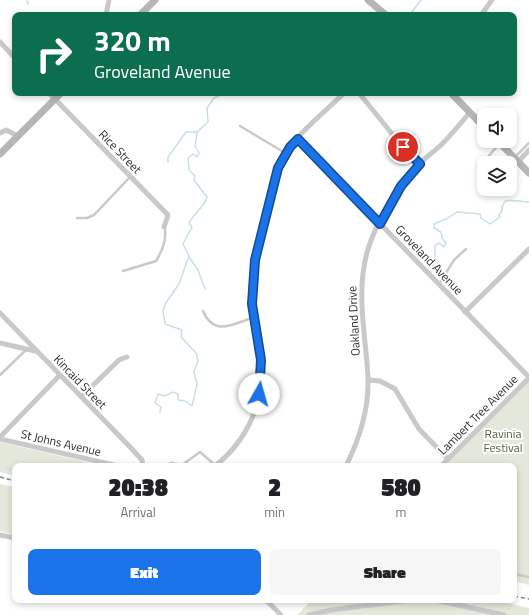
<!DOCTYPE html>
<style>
:root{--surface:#fff;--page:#f6f6f6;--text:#202124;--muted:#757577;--accent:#1a73e8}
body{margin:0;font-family:"Titillium Web",sans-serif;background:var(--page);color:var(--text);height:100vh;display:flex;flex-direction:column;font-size:15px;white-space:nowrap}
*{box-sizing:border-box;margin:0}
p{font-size:13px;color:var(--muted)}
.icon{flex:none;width:22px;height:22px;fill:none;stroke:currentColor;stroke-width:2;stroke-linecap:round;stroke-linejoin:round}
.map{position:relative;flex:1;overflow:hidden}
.side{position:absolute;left:12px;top:463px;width:505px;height:140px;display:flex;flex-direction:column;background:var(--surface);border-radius:8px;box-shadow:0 2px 6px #0003}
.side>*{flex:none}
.banner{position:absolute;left:12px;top:12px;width:505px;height:84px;border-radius:8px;box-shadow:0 2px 6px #0003;background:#0b6e4f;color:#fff;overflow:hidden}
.fabs{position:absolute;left:477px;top:108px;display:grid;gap:8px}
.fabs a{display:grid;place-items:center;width:40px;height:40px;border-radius:8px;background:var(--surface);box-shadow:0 2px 6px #0003;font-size:20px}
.pin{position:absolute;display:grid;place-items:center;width:34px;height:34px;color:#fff;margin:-17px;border:2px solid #fff;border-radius:50%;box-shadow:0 1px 4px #0007}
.me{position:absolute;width:44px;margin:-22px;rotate:7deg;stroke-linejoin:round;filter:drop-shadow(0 0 3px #0008)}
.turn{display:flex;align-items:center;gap:14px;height:84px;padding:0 16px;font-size:18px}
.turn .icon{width:52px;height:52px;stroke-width:2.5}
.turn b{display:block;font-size:28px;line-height:34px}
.eta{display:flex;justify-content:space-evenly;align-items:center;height:68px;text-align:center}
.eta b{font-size:24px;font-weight:800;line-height:28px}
.cta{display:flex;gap:8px;margin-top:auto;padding:8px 16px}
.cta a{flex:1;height:46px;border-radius:8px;background:var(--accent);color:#fff;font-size:16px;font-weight:800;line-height:46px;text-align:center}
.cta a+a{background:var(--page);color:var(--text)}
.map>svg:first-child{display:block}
</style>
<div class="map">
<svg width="529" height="615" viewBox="0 0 529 615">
<rect width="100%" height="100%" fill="#fff"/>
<g fill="#e4e8da">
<polygon points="529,380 529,585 514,581 514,466 442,466"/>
<polygon points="0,442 103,466 15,466 15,476 0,472"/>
<polygon points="0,484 15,487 15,535 0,531"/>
<polygon points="312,600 495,600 529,608 529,615 297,615"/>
</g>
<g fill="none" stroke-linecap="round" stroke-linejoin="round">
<g stroke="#c8dfe6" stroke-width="1.5">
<polyline points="27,0 28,4"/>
<polyline points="406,15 411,13 421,0"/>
<polyline points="168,162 168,157 186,132 196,132"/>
<polyline points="189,257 198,270 205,289"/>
<path d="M431,272L435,258V246L439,243L444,247L446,243L442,238L441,232L434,228V224L448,218L457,212L480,214L481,218L490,224L500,217L499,215L502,211V207L505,201C513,199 520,202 529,202"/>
<path d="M160,412L161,407L155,403L158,394L165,396L173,392L178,394V400L185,401L192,406L197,385L194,372L198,361L196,353L181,337L182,330L165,324L163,311L165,304L179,284L189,256L183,244L192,227L189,223C194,213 204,208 207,197L194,180L195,176L189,170L188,158L193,154L197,157L199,153L195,146L197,132L208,122L207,108L214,98L225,93"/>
<polyline points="6,468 15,470"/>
</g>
<g stroke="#c9c9c9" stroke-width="2.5">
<polyline points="240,126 285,153"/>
<polyline points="514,158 529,143"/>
<polyline points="488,163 487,158 500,143"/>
<polyline points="77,218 87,218 94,215 130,177"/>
<path d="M123,271L156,261C163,249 166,242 165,228"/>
<polyline points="439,284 454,260 466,249"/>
<path d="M203,311C214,337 233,324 252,318"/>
<polyline points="0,375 27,349"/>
<polyline points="164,466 172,463 182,465 200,452 215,465"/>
<polyline points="514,574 529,577"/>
</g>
<g stroke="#c9c9c9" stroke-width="5">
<polyline points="106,15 109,0"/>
<polyline points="481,15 492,0"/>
<polyline points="0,42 15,58"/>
<polyline points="49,93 168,215 164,227"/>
<polyline points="359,93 393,135 420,164"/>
<polyline points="0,133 6,130 18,136"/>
<polyline points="298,139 529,377"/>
<polyline points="518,162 529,150"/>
<polyline points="465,312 529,249"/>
<polyline points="0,313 132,449 142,460 143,466"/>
<polyline points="0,343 35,351"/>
<polyline points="368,380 380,381 395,389 419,429 448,459"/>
<polyline points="82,396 119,360 127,357"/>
<polyline points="0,437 60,375"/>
<polyline points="0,439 118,466"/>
<path d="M215,466C246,442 267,399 261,360C258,340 251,320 251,300C251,268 260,239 268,208C272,192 275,174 282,159C293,137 326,111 344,93"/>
<path d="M346,466C359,440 369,408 368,378C366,335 355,292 368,249C378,218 397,187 419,164C426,157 435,151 442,144C452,134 461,123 470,112"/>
<polyline points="441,466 529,378"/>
<polyline points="0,535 15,538"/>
<polyline points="266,600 281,615"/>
<polyline points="416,600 435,600 504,615"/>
<polyline points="309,615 331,610 410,600"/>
</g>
<g stroke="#b6b6b6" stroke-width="7">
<polyline points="368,0 386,15"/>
<polyline points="140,15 155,0"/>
<polyline points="451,93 484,127"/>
<polyline points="498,141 529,173"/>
<polyline points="0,154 61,93"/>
</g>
<g stroke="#818181" stroke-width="1.5" stroke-dasharray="4 3" stroke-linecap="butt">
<polyline points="0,477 15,481"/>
<polyline points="514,596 529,599"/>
</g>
</g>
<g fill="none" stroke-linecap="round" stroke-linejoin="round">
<defs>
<polyline id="route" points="259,394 261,360 252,304 255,260 278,168 290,147 298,139 380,224 401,186 420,164 403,147"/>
</defs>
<use href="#route" stroke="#114b97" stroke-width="10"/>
<use href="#route" stroke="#1a73e8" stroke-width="7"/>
</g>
<g text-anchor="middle" stroke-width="4" stroke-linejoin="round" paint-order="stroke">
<g font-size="12" fill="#2c2c2c" stroke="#fff">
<text transform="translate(120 152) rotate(46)" y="4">Rice Street</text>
<text transform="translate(429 260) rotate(46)" y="4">Groveland Avenue</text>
<text transform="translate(354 321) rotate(-93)" y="4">Oakland Drive</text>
<text transform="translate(80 382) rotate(46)" y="4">Kincaid Street</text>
<text transform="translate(478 415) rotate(-45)" y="4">Lambert Tree Avenue</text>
<text transform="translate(61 443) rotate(13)" y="4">St Johns Avenue</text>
</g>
<g font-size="12" fill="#55623e" stroke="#fff">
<text x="503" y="438">Ravinia<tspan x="503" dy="14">Festival</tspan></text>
</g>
</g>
</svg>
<div class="fabs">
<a><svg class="icon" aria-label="sound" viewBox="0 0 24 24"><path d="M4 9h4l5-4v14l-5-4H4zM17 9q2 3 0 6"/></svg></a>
<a><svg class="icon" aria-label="layers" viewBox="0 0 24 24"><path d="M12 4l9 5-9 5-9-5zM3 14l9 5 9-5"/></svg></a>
</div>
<div class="pin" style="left:403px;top:147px;background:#d93025"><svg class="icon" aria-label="arrive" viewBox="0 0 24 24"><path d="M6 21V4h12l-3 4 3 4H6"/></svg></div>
<svg class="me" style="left:259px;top:394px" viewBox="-20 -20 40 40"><circle r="19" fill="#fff"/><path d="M0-13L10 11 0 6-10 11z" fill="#1a73e8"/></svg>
<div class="banner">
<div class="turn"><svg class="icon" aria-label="right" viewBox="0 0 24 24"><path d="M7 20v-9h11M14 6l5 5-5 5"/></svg><div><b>320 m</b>Groveland Avenue</div></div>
</div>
<section class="side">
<div class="eta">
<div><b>20:38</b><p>Arrival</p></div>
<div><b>2</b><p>min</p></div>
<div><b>580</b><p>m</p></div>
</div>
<div class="cta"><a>Exit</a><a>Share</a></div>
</section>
</div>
